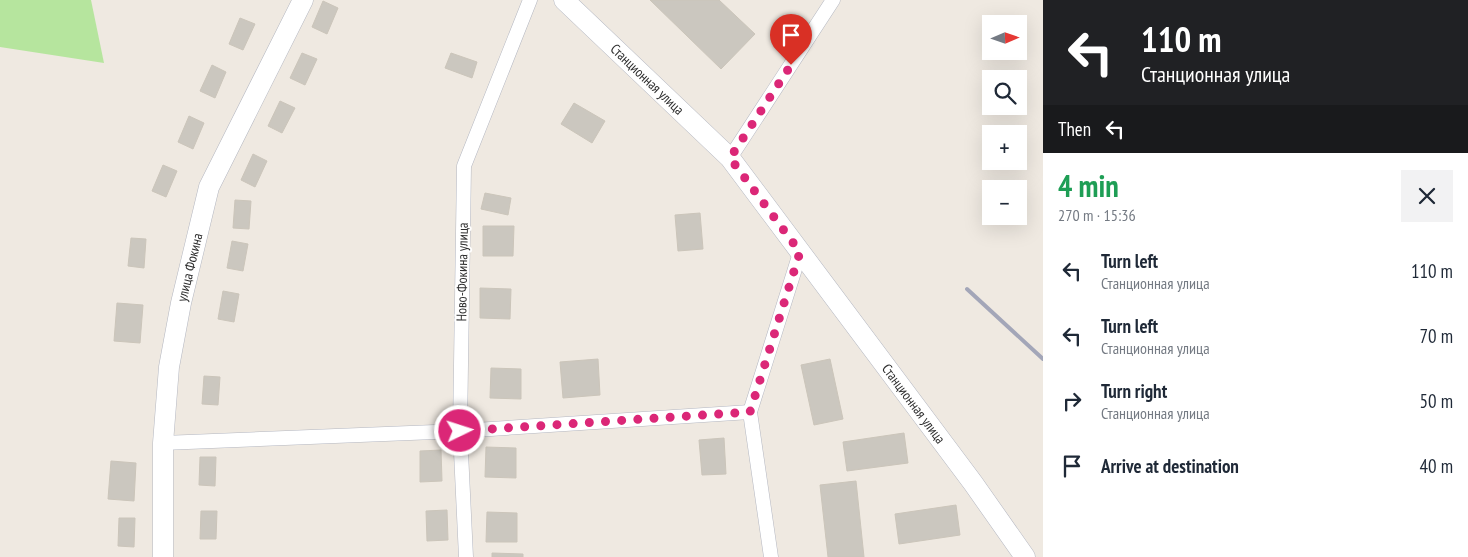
<!DOCTYPE html>
<meta charset="utf-8">
<style>
:root{--surface:#fff;--page:#f2f2f3;--text:#1f2937;--muted:#747a83}
body{margin:0;font-family:"PT Sans Narrow",sans-serif;background:var(--page);color:var(--text);height:100vh;display:flex;flex-direction:column;font-size:19px;white-space:nowrap}
*{box-sizing:border-box;margin:0}
p{font-size:16px;color:var(--muted)}
.icon{flex:none;width:28px;height:28px;fill:none;stroke:currentColor;stroke-width:2;stroke-linecap:round;stroke-linejoin:round}
.map{position:relative;flex:1;overflow:hidden}
.side{display:flex;flex-direction:column;background:var(--surface);width:425px}
.side>*{flex:none}
.top-card{background:#202124;color:#fff;overflow:hidden}
.needle{width:32px;rotate:88deg}
.fabs{position:absolute;left:982px;top:15px;display:grid;gap:10px}
.fabs a{display:grid;place-items:center;width:45px;height:45px;border-radius:0px;background:var(--surface);box-shadow:0 5px 20px #0002;font-size:25px}
.pin{position:absolute;display:grid;place-items:center;width:42px;height:42px;color:#fff;margin:-51px -21px;border-radius:50% 50% 50% 0;rotate:-45deg;box-shadow:0 0 5px #0007}
.pin .icon{rotate:45deg}
.me{position:absolute;width:55px;margin:-28px;rotate:86deg;stroke-linejoin:round;filter:drop-shadow(0 0 4px #0008)}
.turn{display:flex;align-items:center;gap:18px;height:105px;padding:0 15px;font-size:22px}
.turn .icon{width:65px;height:65px;stroke-width:2.5}
.turn b{display:block;font-size:35px;line-height:42px}
.then{display:flex;align-items:center;height:48px;padding:0 15px;background:#0003;gap:10px;font-size:19px}
.round{display:grid;place-items:center;flex:none;width:52px;height:52px;border-radius:0px;background:var(--page)}
.overview{display:flex;align-items:center;justify-content:space-between;height:85px;padding:0 15px}
h1{font-size:30px;font-weight:700;line-height:38px;color:#1e9e55}
ul{padding:0;list-style:none}
li{display:flex;align-items:center;gap:15px;height:65px;padding:0 15px}
li div{flex:1}
li b{display:block;font-size:19px}
li em{font-style:normal}
main{display:flex;flex:1;min-height:0}
.map>svg:first-child{display:block}
</style>
<main>
<div class="map">
<svg width="1043" height="557" viewBox="0 0 1043 557">
<rect width="100%" height="100%" fill="#efe9e1"/>
<polygon fill="#b6e59e" points="0,0 91,0 104,63 0,47"/>
<g fill="#cbc7bf" stroke="#cbc5ba">
<polygon points="650,0 719,0 755,34 721,69"/>
<polygon points="323,1 338,8 327,34 312,27"/>
<polygon points="240,18 255,24 243,50 229,44"/>
<polygon points="302,53 317,59 305,85 290,78"/>
<polygon points="451,53 477,62 472,78 445,68"/>
<polygon points="212,65 226,72 215,98 200,91"/>
<polygon points="280,101 295,108 282,133 268,126"/>
<polygon points="574,103 605,121 592,143 561,124"/>
<polygon points="189,116 204,123 193,149 178,142"/>
<polygon points="253,154 267,161 255,187 241,180"/>
<polygon points="163,165 177,171 166,197 152,191"/>
<polygon points="485,193 511,198 508,215 481,209"/>
<polygon points="235,200 251,201 249,229 233,228"/>
<polygon points="700,213 703,249 678,251 675,215"/>
<polygon points="483,226 514,226 513,256 483,256"/>
<polygon points="131,238 146,239 144,268 128,266"/>
<polygon points="232,241 248,244 243,271 227,268"/>
<polygon points="480,288 511,289 510,319 480,318"/>
<polygon points="223,291 239,294 234,322 218,319"/>
<polygon points="117,303 143,305 140,343 114,341"/>
<polygon points="598,359 600,395 563,398 560,362"/>
<polygon points="830,359 843,419 814,425 801,365"/>
<polygon points="491,368 521,369 521,399 490,398"/>
<polygon points="204,376 220,377 218,405 202,404"/>
<polygon points="904,433 908,463 847,471 843,442"/>
<polygon points="724,438 726,474 702,475 699,440"/>
<polygon points="486,447 516,448 516,478 485,477"/>
<polygon points="441,450 442,481 420,482 420,451"/>
<polygon points="200,457 216,457 215,486 199,485"/>
<polygon points="111,461 136,463 134,501 108,499"/>
<polygon points="856,481 864,557 828,557 820,485"/>
<polygon points="956,505 960,535 899,544 895,514"/>
<polygon points="447,510 448,540 427,541 426,511"/>
<polygon points="201,511 217,511 216,539 200,539"/>
<polygon points="487,512 517,513 517,542 486,542"/>
<polygon points="119,518 135,518 134,547 118,546"/>
<polygon points="492,553 523,554 523,557 492,557"/>
</g>
<g fill="none" stroke-linecap="round" stroke-linejoin="round">
<defs>
<g id="street">
<polyline points="730,158 833,0"/>
<polyline points="163,443 460,431 750,412"/>
<polyline points="466,557 460,431 464,166 530,0"/>
<polyline points="771,557 750,412 800,253"/>
</g>
<g id="secondary">
<path id="s1" d="M564,0L730,158L973,483L1025,557"/>
<path id="s2" d="M163,557V443L169,367L181,303L209,187L303,0"/>
</g>
</defs>
<use href="#street" stroke="#b4b7c1" stroke-width="15"/>
<use href="#secondary" stroke="#b4b7c1" stroke-width="21"/>
<use href="#street" stroke="#fff" stroke-width="14"/>
<use href="#secondary" stroke="#fff" stroke-width="20"/>
<polyline stroke="#a3a6b8" stroke-width="4" points="967,289 1043,359"/>
</g>
<g fill="none" stroke-linecap="round" stroke-linejoin="round">
<polyline stroke="#db2777" stroke-width="9" stroke-dasharray="0 16.2" points="460,431 750,412 800,252 730,158 791,65"/>
</g>
<g text-anchor="middle" stroke-width="4" stroke-linejoin="round" paint-order="stroke">
<g font-size="14" fill="#2e2e2e" stroke="#fff">
<text dy="5" stroke="none"><textPath href="#s1" startOffset="115">Станционная улица</textPath></text>
<text dy="5" stroke="none"><textPath href="#s2" startOffset="292">улица Фокина</textPath></text>
<text transform="translate(462 272) rotate(-89)" y="5">Ново-Фокина улица</text>
<text dy="5" stroke="none"><textPath href="#s1" startOffset="536">Станционная улица</textPath></text>
</g>
</g>
</svg>
<div class="fabs">
<a><svg class="needle" viewBox="-14 -14 28 28"><path d="M0-13l5 13h-10z" fill="#e53935"/><path d="M0 13l5-13h-10z" fill="#747a83"/></svg></a>
<a><svg class="icon" aria-label="search" viewBox="0 0 24 24"><circle cx="10" cy="10" r="6"/><path d="M15 15l6 6"/></svg></a>
<a>+</a>
<a>−</a>
</div>
<div class="pin" style="left:791px;top:65px;background:#d93025"><svg class="icon" aria-label="arrive" viewBox="0 0 24 24"><path d="M6 21V4h12l-3 4 3 4H6"/></svg></div>
<svg class="me" style="left:460px;top:431px" viewBox="-20 -20 40 40"><circle r="17" fill="#db2777" stroke="#fff" stroke-width="3"/><path d="M0-11L8 9 0 5-8 9z" fill="#fff"/></svg>
</div>
<section class="side">
<div class="top-card">
<div class="turn"><svg class="icon" aria-label="left" viewBox="0 0 24 24"><path d="M17 20v-9H6M10 6l-5 5 5 5"/></svg><div><b>110 m</b>Станционная улица</div></div>
<div class="then">Then<svg class="icon" aria-label="left" viewBox="0 0 24 24"><path d="M17 20v-9H6M10 6l-5 5 5 5"/></svg></div>
</div>
<div class="overview"><div><h1>4 min</h1><p>270 m · 15:36</p></div><a class="round"><svg class="icon" aria-label="close" viewBox="0 0 24 24"><path d="M6 6l12 12M18 6L6 18"/></svg></a></div>
<ul>
<li><svg class="icon" aria-label="left" viewBox="0 0 24 24"><path d="M17 20v-9H6M10 6l-5 5 5 5"/></svg><div><b>Turn left</b><p>Станционная улица</p></div><em>110 m</em></li>
<li><svg class="icon" aria-label="left" viewBox="0 0 24 24"><path d="M17 20v-9H6M10 6l-5 5 5 5"/></svg><div><b>Turn left</b><p>Станционная улица</p></div><em>70 m</em></li>
<li><svg class="icon" aria-label="right" viewBox="0 0 24 24"><path d="M7 20v-9h11M14 6l5 5-5 5"/></svg><div><b>Turn right</b><p>Станционная улица</p></div><em>50 m</em></li>
<li><svg class="icon" aria-label="arrive" viewBox="0 0 24 24"><path d="M6 21V4h12l-3 4 3 4H6"/></svg><div><b>Arrive at destination</b></div><em>40 m</em></li>
</ul>
</section>
</main>
